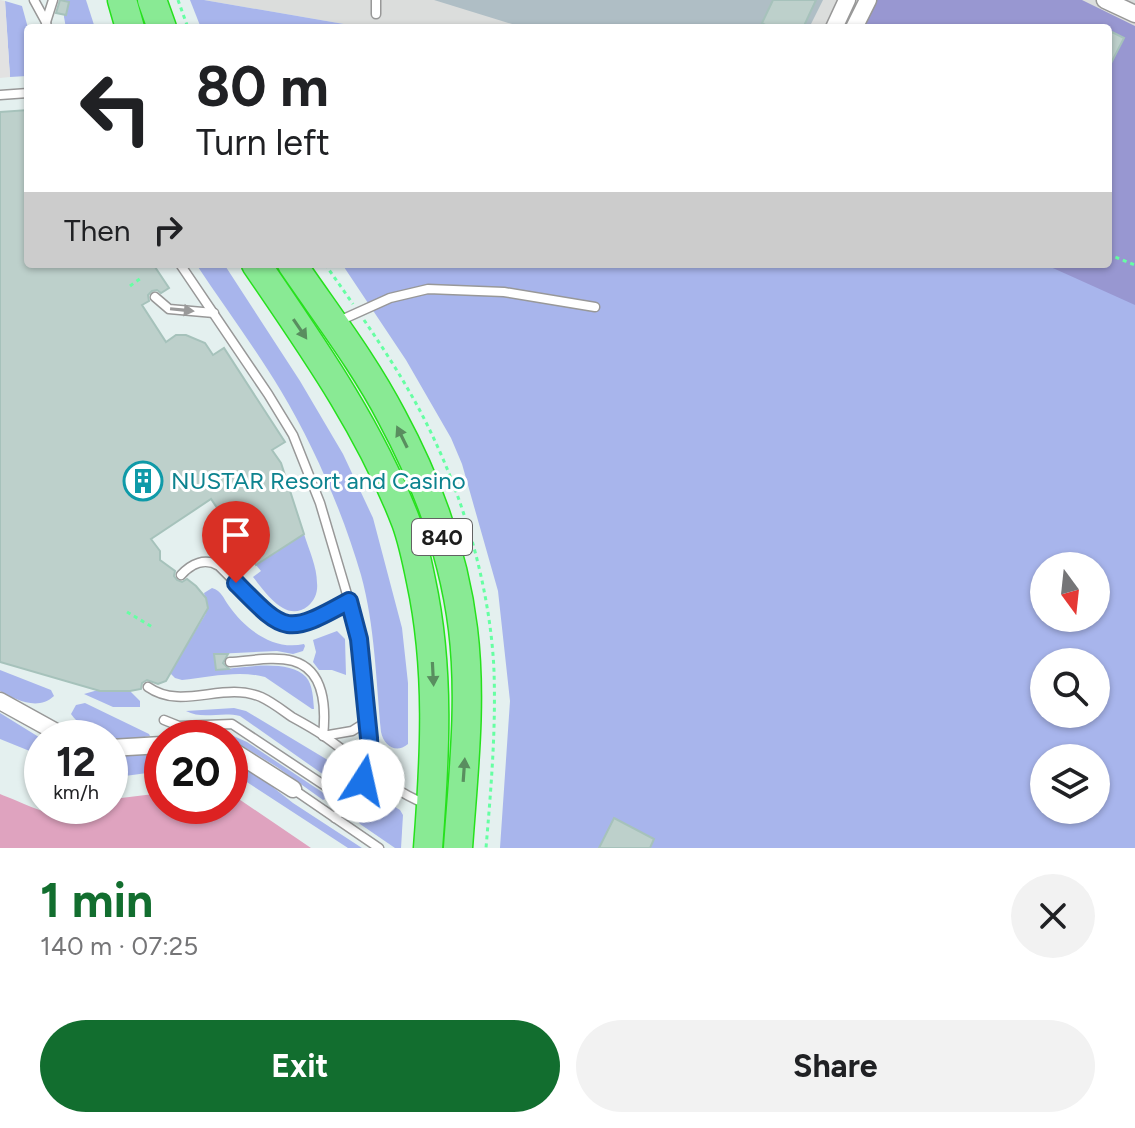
<!DOCTYPE html>
<meta charset="utf-8">
<style>
:root{--surface:#fff;--page:#f2f2f2;--text:#202124;--muted:#757577;--accent:#126e2f}
body{margin:0;font-family:Figtree,sans-serif;background:var(--page);color:var(--text);height:100vh;display:flex;flex-direction:column;font-size:30px;white-space:nowrap}
*{box-sizing:border-box;margin:0}
p{font-size:26px;color:var(--muted)}
.icon{flex:none;width:44px;height:44px;fill:none;stroke:currentColor;stroke-width:2;stroke-linecap:round;stroke-linejoin:round}
.map{position:relative;height:848px;overflow:hidden}
.side{display:flex;flex-direction:column;background:var(--surface);flex:1}
.side>*{flex:none}
.hud{position:absolute;left:24px;top:24px;width:1088px;height:244px;border-radius:8px;box-shadow:0 2px 6px #0004;background:#fff;color:var(--text);overflow:hidden}
.needle{width:52px;rotate:165deg}
.buttons{position:absolute;left:1030px;top:552px;display:grid;gap:16px}
.buttons a{display:grid;place-items:center;width:80px;height:80px;border-radius:50%;background:var(--surface);box-shadow:0 2px 6px #0004;font-size:40px}
.speed{position:absolute;left:24px;top:720px;display:flex;gap:16px;font-size:40px;font-weight:700;text-align:center}
.speed>*{display:grid;place-content:center;width:104px;height:104px;border-radius:50%;background:var(--surface);box-shadow:0 2px 6px #0004;line-height:1}
.speed small{font-size:20px;font-weight:400}
.speed .limit{border:12px solid #d22;background:#fff;color:#111}
.pin{position:absolute;display:grid;place-items:center;width:68px;height:68px;color:#fff;margin:-82px -34px;border-radius:50% 50% 50% 0;rotate:-45deg;box-shadow:0 0 8px #0007}
.pin .icon{rotate:45deg}
.me{position:absolute;width:88px;margin:-44px;rotate:10deg;stroke-linejoin:round;filter:drop-shadow(0 0 6px #0008)}
.turn{display:flex;align-items:center;gap:28px;height:168px;padding:0 40px;font-size:36px}
.turn .icon{width:104px;height:104px;stroke-width:2.5}
.turn b{display:block;font-size:56px;line-height:68px}
.then{display:flex;align-items:center;height:76px;padding:0 40px;background:#0003;gap:16px;font-size:30px}
.round{display:grid;place-items:center;flex:none;width:84px;height:84px;border-radius:42px;background:var(--page)}
.summary{display:flex;align-items:center;justify-content:space-between;height:136px;padding:0 40px}
h1{font-size:48px;font-weight:700;line-height:60px;color:var(--accent)}
.primary-button{display:flex;gap:16px;margin-top:auto;padding:16px 40px}
.primary-button a{flex:1;height:92px;border-radius:48px;background:var(--accent);color:#fff;font-size:32px;font-weight:700;line-height:92px;text-align:center}
.primary-button a+a{background:var(--page);color:var(--text)}
.map>svg:first-child{display:block}
</style>
<div class="map">
<svg width="1135" height="848" viewBox="0 0 1135 848">
<rect width="100%" height="100%" fill="#e4f0ef"/>
<polygon fill="#dbdddc" points="204,0 1135,0 1135,273 1108,28 367,28"/>
<polygon fill="#afbec5" points="434,0 823,0 809,28 525,28"/>
<g fill="#a8b5ec" fill-rule="evenodd">
<polygon points="64,0 86,0 95,28 66,28 64,17"/>
<polygon points="190,0 204,0 367,28 201,28"/>
<polygon points="5,1 22,6 28,28 27,76 10,77"/>
<path d="M196,264H224L300,381L343,454L373,518L402,628L408,683V744C396,754 384,746 381,732C376,680 375,626 361,575C343,513 314,446 281,391C255,348 224,306 196,264Z"/>
<path d="M342,264H1108L1135,273V848H500L510,701L498,591L462,464L451,438L406,360ZM1044,566H1096V618H1044ZM1044,662H1096V714H1044ZM1044,758H1096V810H1044Z"/>
<path d="M304,534C309,550 317,567 317,583C318,592 315,600 308,606C286,624 265,592 253,577L261,571L256,565Z"/>
<path d="M212,588C222,591 223,598 229,606C246,630 274,651 304,644L305,646L303,651L293,654L277,651L215,654L216,670C239,668 289,658 306,677C313,685 313,699 314,709H312L265,677C239,670 209,677 182,680L175,678L170,673L205,615L208,608L204,593Z"/>
<polygon points="337,631 345,639 346,675 332,670 319,670 313,662 316,652 313,640"/>
<path d="M0,670L51,690L54,696C38,711 16,700 0,691Z"/>
<polygon points="98,690 119,692 130,691 140,701 140,707 113,707 84,694"/>
<path d="M85,703L149,734L150,736C123,742 89,739 71,714L76,705Z"/>
<path d="M234,708L246,711L326,759L337,768L340,776L332,778L324,775L240,716C221,711 203,720 186,711Z"/>
<polygon points="0,713 42,739 42,756 0,739"/>
<polygon points="220,730 247,742 325,794 325,799 323,800 277,767 218,731"/>
<polygon points="162,753 162,771 110,778 110,757"/>
<polygon points="230,760 265,781 293,803 362,848 348,848 230,771"/>
<polygon points="377,796 400,810 403,815 401,848 395,848 360,824 358,821 373,797"/>
</g>
<polygon fill="#9897d1" points="874,0 1082,0 1135,26 1135,305 1044,264 1108,264 1108,28 861,28"/>
<polygon fill="#e2e2e2" points="0,0 5,1 10,77 0,78"/>
<path fill="#dfa3bf" d="M162,793V806H230V793L311,848H0V794C18,801 65,823 81,820C93,818 99,807 110,806V802L113,799Z"/>
<g fill="#bdd0cb" stroke="#a6c2bb" stroke-width="2">
<polygon points="60,0 69,2 66,15 56,13"/>
<polygon points="773,0 816,0 803,28 771,28 762,23"/>
<polygon points="1112,32 1124,38 1108,69 1108,39"/>
<polygon points="28,110 28,264 153,264 169,288 161,293 157,290 152,291 148,295 149,301 142,305 166,342 176,335 186,335 205,343 213,355 224,348 285,442 272,450 281,463 304,534 256,565 211,499 151,539 160,551 160,560 175,571 174,576 177,580 182,582 187,579 196,586 206,598 208,608 166,681 158,684 147,680 142,683 141,689 130,691 100,691 0,662 0,112"/>
<polygon points="214,654 228,654 223,663 229,669 216,670"/>
<polygon points="614,818 654,839 650,848 599,848"/>
</g>
<g fill="none" stroke-linecap="round" stroke-linejoin="round">
<defs>
<g id="lane">
<polyline points="34,0 46,22 47,28"/>
<polyline points="376,14 376,0"/>
<polyline points="46,22 53,0"/>
<polyline points="0,95 28,93"/>
<polyline points="180,264 268,394 293,435 320,503 349,601 359,639 364,676 370,753 368,769 363,781 335,818"/>
<polyline points="155,297 169,309 214,313"/>
<polyline points="339,321 390,298 428,289 504,292 595,307"/>
<path d="M181,575C191,564 205,557 219,566L270,617C300,634 323,616 349,601"/>
<path d="M230,662C249,661 274,656 293,661C325,670 326,709 323,736L352,731L368,721"/>
<path d="M148,687C182,711 223,681 261,697C272,702 282,710 292,717C303,723 314,729 324,736C358,760 388,789 426,804"/>
<polyline points="164,720 179,726 232,724 348,801"/>
<polyline points="293,789 379,848"/>
</g>
<g id="street">
<polyline points="1105,0 1135,14"/>
<polyline points="834,28 847,0"/>
<polyline points="854,28 868,0"/>
<polyline points="0,701 67,738"/>
<polyline points="110,748 162,745"/>
<polyline points="230,749 293,789"/>
</g>
<g id="highway">
<polyline points="122,0 130,28"/>
<polyline points="152,0 162,28"/>
<path d="M256,264C312,346 370,428 406,522C413,541 417,561 421,581C440,669 435,758 428,848"/>
<path d="M292,264C326,314 364,363 392,417C427,482 454,555 463,629C472,702 463,776 458,848"/>
</g>
</defs>
<use href="#lane" stroke="#989898" stroke-width="11"/>
<use href="#street" stroke="#989898" stroke-width="19"/>
<use href="#highway" stroke="#26e11d" stroke-width="31"/>
<g stroke="#66ffa3" stroke-width="3" stroke-dasharray="4 4" stroke-linecap="butt">
<polyline points="178,0 188,28"/>
<polyline points="1108,254 1135,265"/>
<polyline points="325,264 353,304"/>
<polyline points="130,286 141,278"/>
<path d="M364,320C381,345 398,371 413,398C458,478 490,579 494,671C496,730 491,789 486,848"/>
<polyline points="127,612 154,628"/>
</g>
<use href="#lane" stroke="#fff" stroke-width="8"/>
<use href="#street" stroke="#fff" stroke-width="16"/>
<use href="#highway" stroke="#89ea94" stroke-width="28"/>
</g>
<defs><path id="oneway-solid" d="M-6-.8H1V-3.2L6.5 0L1 3.2V.8H-6Z" transform="scale(2)"/></defs>
<use fill="#9a9a9a" href="#oneway-solid" transform="translate(182 310) rotate(6)"/>
<g fill="#598e5f">
<use href="#oneway-solid" transform="translate(300 329) rotate(56)"/>
<use href="#oneway-solid" transform="translate(402 437) rotate(-116)"/>
<use href="#oneway-solid" transform="translate(433 674) rotate(87)"/>
<use href="#oneway-solid" transform="translate(464 770) rotate(-86)"/>
</g>
<g fill="none" stroke-linecap="round" stroke-linejoin="round">
<defs>
<path id="route" d="M236,583C285,633 286,636 349,601L359,639L369,738C370,754 369,766 363,781"/>
</defs>
<use href="#route" stroke="#114b97" stroke-width="20"/>
<use href="#route" stroke="#1a73e8" stroke-width="14"/>
</g>
<defs>
<symbol id="building-ring" viewBox="-11 -11 22 22"><circle r="9.5" fill="#fff" stroke="#0f9aa8" stroke-width="1.5"/><path d="M-4-6H4V6H1V3H-1V6H-4ZM-2.5-4.3h1.7v1.8h-1.7ZM.8-4.3h1.7v1.8H.8ZM-2.5-1h1.7V.8h-1.7ZM.8-1h1.7V.8H.8Z" fill="#0f9aa8"/></symbol>
</defs>
<g fill-rule="evenodd">
<use href="#building-ring" x="121" y="459" width="44" height="44"/>
</g>
<g text-anchor="middle" stroke-width="6" stroke-linejoin="round" paint-order="stroke">
<rect fill="#fff" stroke="#626262" stroke-width="2" x="412" y="519" width="60" height="36" rx="6"/>
<g font-size="22" font-weight="bold" fill="#1e1e1e">
<text x="442" y="545">840</text>
</g>
<g font-size="24" fill="#0d838f" stroke="#fff" text-anchor="start">
<text x="171" y="489">NUSTAR Resort and Casino</text>
</g>
</g>
</svg>
<div class="buttons">
<a><svg class="needle" viewBox="-14 -14 28 28"><path d="M0-13l5 13h-10z" fill="#e53935"/><path d="M0 13l5-13h-10z" fill="#757577"/></svg></a>
<a><svg class="icon" aria-label="search" viewBox="0 0 24 24"><circle cx="10" cy="10" r="6"/><path d="M15 15l6 6"/></svg></a>
<a><svg class="icon" aria-label="layers" viewBox="0 0 24 24"><path d="M12 4l9 5-9 5-9-5zM3 14l9 5 9-5"/></svg></a>
</div>
<div class="speed"><div>12<small>km/h</small></div><div class="limit">20</div></div>
<div class="pin" style="left:236px;top:583px;background:#d93025"><svg class="icon" aria-label="arrive" viewBox="0 0 24 24"><path d="M6 21V4h12l-3 4 3 4H6"/></svg></div>
<svg class="me" style="left:363px;top:781px" viewBox="-20 -20 40 40"><circle r="19" fill="#fff"/><path d="M0-13L10 11 0 6-10 11z" fill="#1a73e8"/></svg>
<div class="hud">
<div class="turn"><svg class="icon" aria-label="left" viewBox="0 0 24 24"><path d="M17 20v-9H6M10 6l-5 5 5 5"/></svg><div><b>80 m</b>Turn left</div></div>
<div class="then">Then<svg class="icon" aria-label="right" viewBox="0 0 24 24"><path d="M7 20v-9h11M14 6l5 5-5 5"/></svg></div>
</div>
</div>
<section class="side">
<div class="summary"><div><h1>1 min</h1><p>140 m · 07:25</p></div><a class="round"><svg class="icon" aria-label="close" viewBox="0 0 24 24"><path d="M6 6l12 12M18 6L6 18"/></svg></a></div>
<div class="primary-button"><a>Exit</a><a>Share</a></div>
</section>
